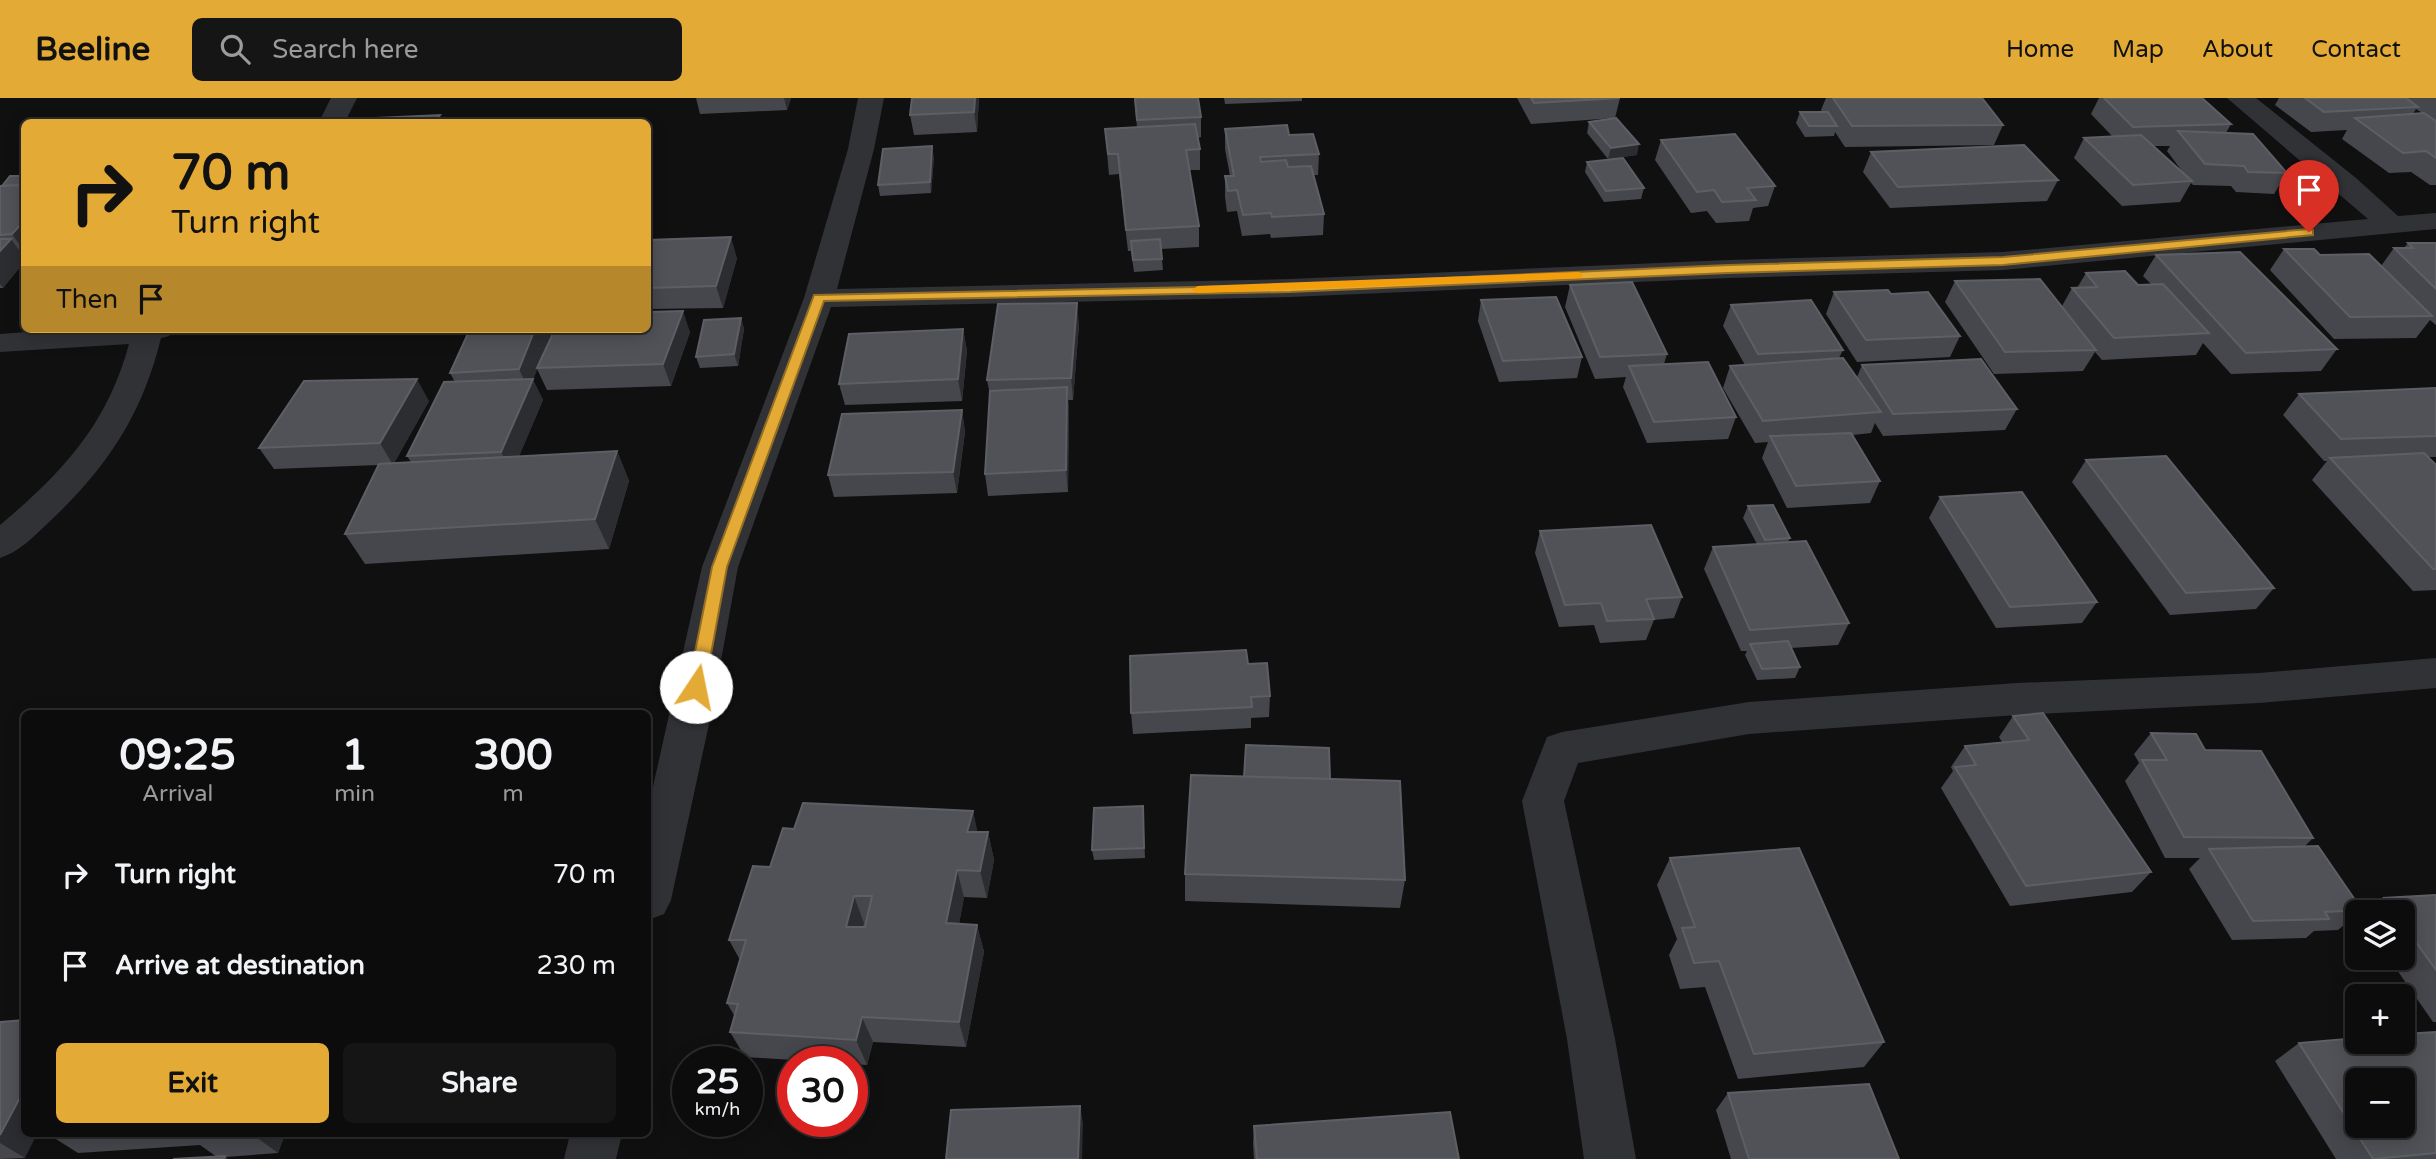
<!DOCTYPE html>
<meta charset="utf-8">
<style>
:root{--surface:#0c0c0d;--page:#151516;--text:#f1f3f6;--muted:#9a9b9d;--line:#2c2c2e;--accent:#e4aa36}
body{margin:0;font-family:"Varela Round",sans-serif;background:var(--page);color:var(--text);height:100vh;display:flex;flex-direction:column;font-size:26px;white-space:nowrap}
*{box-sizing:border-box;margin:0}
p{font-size:23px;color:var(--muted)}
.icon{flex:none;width:38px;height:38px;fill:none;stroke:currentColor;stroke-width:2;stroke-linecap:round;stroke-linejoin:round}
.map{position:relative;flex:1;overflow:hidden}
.details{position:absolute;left:21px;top:612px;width:630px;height:427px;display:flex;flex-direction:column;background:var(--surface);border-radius:10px;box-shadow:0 4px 18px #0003,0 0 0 2px var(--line)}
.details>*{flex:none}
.guide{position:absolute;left:21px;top:21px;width:630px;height:214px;border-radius:10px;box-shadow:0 4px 18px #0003,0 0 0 2px var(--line);background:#e4aa36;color:#111;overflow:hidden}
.buttons{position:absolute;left:2345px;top:802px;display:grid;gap:14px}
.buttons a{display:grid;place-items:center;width:70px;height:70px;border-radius:10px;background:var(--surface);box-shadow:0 4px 18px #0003,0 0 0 2px var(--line);font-size:35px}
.speed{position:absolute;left:672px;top:948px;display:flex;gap:14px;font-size:35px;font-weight:700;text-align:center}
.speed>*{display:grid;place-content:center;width:91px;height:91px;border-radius:50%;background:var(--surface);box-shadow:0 4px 18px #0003,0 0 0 2px var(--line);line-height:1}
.speed small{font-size:18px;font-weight:400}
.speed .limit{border:10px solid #d22;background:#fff;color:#111}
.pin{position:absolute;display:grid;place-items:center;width:60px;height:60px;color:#fff;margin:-72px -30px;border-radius:50% 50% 50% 0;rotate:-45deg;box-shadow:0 0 7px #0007}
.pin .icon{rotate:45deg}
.me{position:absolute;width:77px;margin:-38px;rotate:11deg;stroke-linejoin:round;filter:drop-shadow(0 0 5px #0008)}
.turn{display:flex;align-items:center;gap:24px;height:147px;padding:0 35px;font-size:32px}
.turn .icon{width:91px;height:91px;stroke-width:2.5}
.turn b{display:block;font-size:49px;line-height:60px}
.then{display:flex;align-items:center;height:66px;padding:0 35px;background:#0003;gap:14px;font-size:26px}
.eta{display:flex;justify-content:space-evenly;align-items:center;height:119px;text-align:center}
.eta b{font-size:42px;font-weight:700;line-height:49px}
.primary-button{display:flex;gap:14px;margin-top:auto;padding:14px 35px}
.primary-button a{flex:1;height:80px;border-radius:10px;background:var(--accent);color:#111;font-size:28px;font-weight:700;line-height:80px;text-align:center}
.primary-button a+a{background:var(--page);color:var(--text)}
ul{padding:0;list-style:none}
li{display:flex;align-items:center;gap:21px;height:91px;padding:0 35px}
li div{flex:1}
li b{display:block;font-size:26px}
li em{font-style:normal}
header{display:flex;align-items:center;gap:42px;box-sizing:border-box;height:98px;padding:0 35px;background:var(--accent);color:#111}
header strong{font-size:33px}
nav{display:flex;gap:38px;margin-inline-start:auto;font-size:24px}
.search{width:490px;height:63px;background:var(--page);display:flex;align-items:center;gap:18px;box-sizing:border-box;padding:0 24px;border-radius:10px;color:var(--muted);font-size:26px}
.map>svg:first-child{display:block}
</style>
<header>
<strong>Beeline</strong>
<div class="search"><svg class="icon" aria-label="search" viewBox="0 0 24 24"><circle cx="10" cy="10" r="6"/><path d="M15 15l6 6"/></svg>Search here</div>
<nav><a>Home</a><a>Map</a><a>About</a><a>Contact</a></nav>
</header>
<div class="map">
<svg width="2436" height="1061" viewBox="0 0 2436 1061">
<rect width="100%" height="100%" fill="#101011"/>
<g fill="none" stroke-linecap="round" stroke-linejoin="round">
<g fill="#313236" fill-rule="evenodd">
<polygon points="331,0 357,0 345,24 319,24"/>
<polygon points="858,0 884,0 874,51 837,191 1290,181 1729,162 2003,154 2368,121 2227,0 2256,0 2356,80 2398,118 2436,115 2436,131 2003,172 1729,180 1290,199 831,209 738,469 712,612 671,802 664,816 648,822 648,711 702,469 804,200 848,51"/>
<path d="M68,231H173L169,238L161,240C142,318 106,371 47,426C33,439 19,454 0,460V427C63,374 107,327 129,246L0,254V236Z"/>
<polygon points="2436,560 2436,590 2259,605 2017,617 1749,636 1578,665 1564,703 1615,941 1636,1061 1584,1061 1567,941 1522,703 1547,639 1562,634 1749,604 2017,585 2259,575"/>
<polygon points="570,1036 622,1036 616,1061 564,1061"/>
</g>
</g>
<g fill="#46474c" fill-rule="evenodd">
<polygon points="696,0 791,0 787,12 700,16"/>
<polygon points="912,0 979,0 977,34 914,37 910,17"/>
<polygon points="1134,0 1198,0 1201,19 1201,39 1198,40 1200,51 1200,72 1190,72 1199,128 1199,149 1161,151 1163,172 1134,174 1131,153 1128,153 1119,76 1109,77 1105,31 1137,29"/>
<polygon points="1224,0 1302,0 1302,3 1225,6"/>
<polygon points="1517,0 1620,0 1615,20 1531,26"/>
<polygon points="1826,0 1982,0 2003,27 1994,47 1845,49 1835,34 1834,38 1805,39 1796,25 1800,14 1822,14 1821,12"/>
<path d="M2099,0H2202L2231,26L2226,35L2287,75L2274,96L2236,94L2231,88L2193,87L2191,85L2180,104L2122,108L2074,60L2084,40L2112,38L2091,16ZM2153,48H2170L2167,53L2185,77Z"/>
<path d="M2279,0H2436V87H2430L2411,74L2389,75L2342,41L2347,32L2311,34L2275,7ZM2416,11L2422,15L2413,16Z"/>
<polygon points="1589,24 1637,57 1608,61 1587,35"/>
<polygon points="1225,31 1289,37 1319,56 1318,77 1313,77 1324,116 1323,137 1271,140 1270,136 1242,138 1237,113 1227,114 1225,99 1225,78 1230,78 1225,51"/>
<polygon points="1661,42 1775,88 1768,108 1753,110 1749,123 1716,125 1707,113 1691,115 1655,62"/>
<polygon points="1871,54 2058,82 2047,103 1890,110 1863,74"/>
<polygon points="934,59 931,95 880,98 878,87"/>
<polygon points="1587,64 1644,90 1641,101 1604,104 1585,74"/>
<polygon points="24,78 24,164 3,190 0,190 0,88"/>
<polygon points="648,142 737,160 723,210 648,211"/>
<polygon points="2408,145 2436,145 2436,227 2430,222 2416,240 2334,241 2270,172 2284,151 2381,168 2394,150 2404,150"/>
<polygon points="2156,157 2337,251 2321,273 2231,276 2203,245 2196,257 2102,262 2095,254 2083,273 1994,276 1945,204 1955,183 2062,208 2072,190 2077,190 2086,175 2138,187 2151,186 2143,178"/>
<polygon points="1570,187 1667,256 1664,266 1736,319 1728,341 1647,345 1623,289 1626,279 1595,281 1565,209"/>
<polygon points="1834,194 1891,196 1960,238 1950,259 1857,264 1826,216"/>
<polygon points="1481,202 1582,259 1577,280 1499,284 1478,223"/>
<polygon points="1731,207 1843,252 1839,260 1857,279 1862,267 2017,311 2005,332 1883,338 1875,325 1871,335 1853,337 1880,383 1870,405 1787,410 1762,360 1768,344 1755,345 1723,290 1730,268 1745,267 1723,228"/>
<polygon points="741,220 744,231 738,268 700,270 696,259"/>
<polygon points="1079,226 1073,302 1068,302 1069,311 1068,394 988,398 985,376 990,297 987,282"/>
<polygon points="553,231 539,265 690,234 671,288 547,292 537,271 533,282 543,302 519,358 617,353 629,383 609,451 365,466 345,436 378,367 274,371 259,350 429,303 394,365 411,364 407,358 455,284 450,275"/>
<polygon points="963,231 967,253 962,303 845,307 839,286"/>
<polygon points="2436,290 2436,359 2427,359 2436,367 2436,492 2413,493 2312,382 2327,363 2324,363 2283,317 2299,296"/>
<polygon points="962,312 965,334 957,395 834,399 828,377"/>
<polygon points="2086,362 2274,490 2256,511 2170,517 2072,384"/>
<polygon points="1940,399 2097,504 2082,525 1996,530 1929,420"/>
<polygon points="1748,408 1790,440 1788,444 1849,525 1838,547 1791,550 1800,569 1795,580 1757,582 1745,557 1747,553 1741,553 1704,471 1713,449 1757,446 1743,420"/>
<polygon points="1540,433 1682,499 1674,520 1654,522 1646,542 1600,545 1594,527 1559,529 1535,455"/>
<polygon points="1248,566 1270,598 1269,619 1251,620 1251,630 1133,636 1131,615"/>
<polygon points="2013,618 2151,774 2132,794 2010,808 1941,690 1953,673 1951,669 1965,648 2002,644 1999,639"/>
<polygon points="2151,635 2205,652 2313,740 2305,748 2362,812 2357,814 2357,816 2338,832 2314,833 2306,840 2232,842 2189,771 2200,760 2165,760 2125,683 2139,665 2134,656"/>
<polygon points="1330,681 1405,782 1400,810 1185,803 1185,776"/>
<polygon points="1143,708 1145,760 1094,762 1092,752"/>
<polygon points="973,713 977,734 988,734 994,762 987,800 964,799 959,826 977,827 984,854 966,949 873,944 867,967 852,966 852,964 825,964 745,959 730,934 735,919 727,905 740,862 729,842 770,769 794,731"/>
<polygon points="1670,760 1884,944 1864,969 1738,981 1705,889 1680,891 1669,857 1677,841 1657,787"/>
<polygon points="2436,797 2436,924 2433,924 2388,859 2403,859 2403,814 2368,814 2384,800"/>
<polygon points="0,924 25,1060 0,1061"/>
<polygon points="2436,934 2436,1061 2336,1061 2275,963 2299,945"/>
<polygon points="1728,995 1899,1061 1731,1061 1716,1012"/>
<polygon points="1254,1028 1459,1061 1254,1061 1253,1045"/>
<polygon points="48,1036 285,1036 278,1055 226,1059 228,1061 217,1059 200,1047 78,1055"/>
<polygon points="309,1036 364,1036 315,1041"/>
<polygon points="432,1036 447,1036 446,1039"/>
</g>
<g fill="#2c2d30">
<polygon points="784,0 791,0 787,12"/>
<polygon points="975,0 979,0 977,34 974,14"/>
<polygon points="440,17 443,24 435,24"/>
<polygon points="1639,46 1637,57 1608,61 1611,50"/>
<polygon points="932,48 934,59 931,95 930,84"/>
<polygon points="24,123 24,153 12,136"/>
<polygon points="731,139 737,160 723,210 716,188"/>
<polygon points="11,141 24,159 24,164 3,190 0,186 0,153"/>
<polygon points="1077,205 1079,226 1073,302 1071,280"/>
<polygon points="683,213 690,234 671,288 663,266"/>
<polygon points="741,220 744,231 738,268 734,256"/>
<polygon points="535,231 553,231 533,282 543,302 512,375 501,354 528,290 519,271"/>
<polygon points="963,231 967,253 962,303 958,281"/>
<polygon points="417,281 429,303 393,367 380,345"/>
<polygon points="1067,289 1069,311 1068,394 1066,372"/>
<polygon points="962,312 965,334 957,395 953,374"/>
<polygon points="617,353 629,383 609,451 595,421"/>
<polygon points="973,713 979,741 967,734"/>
<polygon points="988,734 994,762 987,800 980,773"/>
<polygon points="957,772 964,799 954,852 946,825"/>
<polygon points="854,798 864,825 857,856 846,829"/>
<polygon points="977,827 984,854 966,949 959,924"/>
<polygon points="862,919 873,944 867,967 856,942"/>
<polygon points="24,992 24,1036 37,1036 25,1060 0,1045 0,1037"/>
<polygon points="1080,1008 1083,1025 1082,1061 1078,1061"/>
<polygon points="252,1036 285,1036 278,1055"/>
</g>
<g fill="#505257" stroke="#5d5f65" stroke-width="2" fill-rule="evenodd">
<polygon points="912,0 975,0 974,14 910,17"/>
<polygon points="1135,0 1198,0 1201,19 1137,22"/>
<polygon points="1531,0 1620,0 1534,5"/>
<polygon points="1833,0 1982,0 2003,27 1852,28"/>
<polygon points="2104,0 2202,0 2231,26 2133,29"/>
<polygon points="2305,0 2406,0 2418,9 2324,14"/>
<polygon points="1800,14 1828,14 1837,28 1809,28"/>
<polygon points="2424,15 2436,23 2436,60 2426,53 2403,55 2355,20"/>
<polygon points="440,17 435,24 352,24 354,21"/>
<polygon points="1616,20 1639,46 1611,50 1589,24"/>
<polygon points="626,21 625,24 558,24"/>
<polygon points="1195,26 1200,51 1186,52 1199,128 1126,132 1118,56 1108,56 1105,31"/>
<polygon points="1287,27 1289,37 1313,36 1319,56 1260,59 1261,64 1286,62 1288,69 1311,68 1324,116 1272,119 1271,115 1243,117 1237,92 1228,93 1225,78 1234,78 1225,31"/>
<polygon points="2178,33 2253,36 2287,75 2248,74 2244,68 2205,66"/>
<polygon points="1735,36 1775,88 1747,90 1756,102 1722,104 1714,92 1697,94 1661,42"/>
<polygon points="2141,37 2192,83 2133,87 2084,40"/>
<polygon points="2024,47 2058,82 1898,89 1871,54"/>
<polygon points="932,48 930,84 878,87 883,51"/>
<polygon points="1623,60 1644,90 1606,93 1587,64"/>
<polygon points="10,78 24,78 24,87 2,88"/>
<polygon points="24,87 24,106 21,110 24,110 24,123 12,136 0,137 0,88"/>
<polygon points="731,139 716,188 648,190 648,142"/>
<polygon points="0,141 11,141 0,153"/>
<polygon points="1160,141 1162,161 1133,162 1131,143"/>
<polygon points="2408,145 2436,145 2436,191 2394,150 2413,150"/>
<polygon points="2284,151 2314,151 2320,157 2369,156 2432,218 2350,219"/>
<polygon points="2240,154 2337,251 2246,255 2156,157"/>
<polygon points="2125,173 2138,187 2163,186 2209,235 2114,240 2072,190 2097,189 2086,175"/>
<polygon points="2040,181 2096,252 2005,254 1955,183"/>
<polygon points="1632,184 1667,256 1600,259 1570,187"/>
<polygon points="1888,192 1891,196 1928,194 1960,238 1866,242 1834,194"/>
<polygon points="1556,199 1582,259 1503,263 1481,202"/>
<polygon points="1811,202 1843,252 1758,256 1731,207"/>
<polygon points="1077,205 1071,280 987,282 998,206"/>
<polygon points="683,213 663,266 537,270 555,231 648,231 648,214"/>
<polygon points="741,220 734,256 696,259 704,222"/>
<polygon points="470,231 535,231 519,271 450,275"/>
<polygon points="963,231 958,281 839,286 849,236"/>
<polygon points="1843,260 1881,314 1763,323 1730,268"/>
<polygon points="1981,261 2017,311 1893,316 1862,267"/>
<polygon points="1708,264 1736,319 1654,324 1629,268"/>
<polygon points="417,281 380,345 259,350 304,283"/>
<polygon points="533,281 501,354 407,358 444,284"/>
<polygon points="1067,289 1066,372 985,376 990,293"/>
<polygon points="2436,290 2436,338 2341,341 2299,296"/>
<polygon points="962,312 953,374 828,377 842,316"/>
<polygon points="1851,335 1880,383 1796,388 1770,338"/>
<polygon points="617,353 595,421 345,436 379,366"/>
<polygon points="2424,355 2436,367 2436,471 2433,471 2330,360"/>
<polygon points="2166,358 2274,490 2186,495 2086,362"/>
<polygon points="2022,394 2097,504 2010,509 1940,399"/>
<polygon points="1773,407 1790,440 1765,442 1748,408"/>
<polygon points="1651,427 1682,499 1646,501 1654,521 1607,523 1601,505 1565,507 1540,433"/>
<polygon points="1806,443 1849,525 1750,532 1713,449"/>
<polygon points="1788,543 1800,569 1762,571 1750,546"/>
<polygon points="1246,552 1248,566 1267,565 1270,598 1251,599 1252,609 1131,615 1130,558"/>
<polygon points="2043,615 2151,774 2026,788 1955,669 1976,667 1965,648 2029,642 2013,618"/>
<polygon points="2151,635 2196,636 2205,652 2261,653 2313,740 2184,739 2142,662 2167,662"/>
<polygon points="1246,647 1329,650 1330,681 1244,679"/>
<polygon points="1191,677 1400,683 1405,782 1185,776"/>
<path d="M803,705L973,713L967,734H988L980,773L957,772L946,825L977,827L959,924L862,919L856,942L730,934L738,906L727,905L746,842H729L753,768L770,769L783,730L794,731ZM854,798H872L865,829H846Z"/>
<polygon points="1143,708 1144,750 1092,752 1094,710"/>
<polygon points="2318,748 2362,812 2325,814 2329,821 2253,823 2209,751"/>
<polygon points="1799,750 1884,944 1754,956 1719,863 1694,865 1682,830 1695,829 1670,760"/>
<polygon points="2436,797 2436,872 2403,826 2403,814 2394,814 2384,800"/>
<polygon points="24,922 24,992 0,1037 0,924"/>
<path d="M2436,934V1055L2373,1061L2299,945L2357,940V943H2403V936ZM2357,982H2403V1027H2357Z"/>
<polygon points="1869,986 1899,1061 1749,1061 1728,995"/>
<polygon points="1080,1008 1078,1061 946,1061 951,1012"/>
<polygon points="1450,1014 1459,1061 1257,1061 1254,1028"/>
<polygon points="225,1058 224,1061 173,1061"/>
</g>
<polygon fill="#e4aa36" stroke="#946e23" stroke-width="2" points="2309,131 2313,132 2313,137 2003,167 1728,175 1290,194 824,203 727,469 705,589 696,595 688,589 712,469 814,197 1290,187 1728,167 2003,159"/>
<polygon fill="#f59e0b" points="1578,174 1582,175 1582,180 1198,195 1191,192 1198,188"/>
</svg>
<div class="buttons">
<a><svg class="icon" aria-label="layers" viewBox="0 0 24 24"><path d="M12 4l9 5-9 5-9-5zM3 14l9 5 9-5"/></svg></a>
<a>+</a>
<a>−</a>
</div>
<div class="speed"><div>25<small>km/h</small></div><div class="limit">30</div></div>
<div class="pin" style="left:2309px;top:134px;background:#d93025"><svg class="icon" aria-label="arrive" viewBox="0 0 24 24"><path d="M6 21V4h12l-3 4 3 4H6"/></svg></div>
<svg class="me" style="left:696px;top:589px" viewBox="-20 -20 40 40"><circle r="19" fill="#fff"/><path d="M0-13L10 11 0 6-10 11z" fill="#e4aa36"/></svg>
<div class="guide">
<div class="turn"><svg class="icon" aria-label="right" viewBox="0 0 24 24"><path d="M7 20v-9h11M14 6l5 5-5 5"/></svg><div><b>70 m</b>Turn right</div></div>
<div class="then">Then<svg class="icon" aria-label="arrive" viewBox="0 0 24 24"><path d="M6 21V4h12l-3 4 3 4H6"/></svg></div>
</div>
<section class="details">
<div class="eta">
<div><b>09:25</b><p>Arrival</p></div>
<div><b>1</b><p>min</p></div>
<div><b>300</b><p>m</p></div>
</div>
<ul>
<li><svg class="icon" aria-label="right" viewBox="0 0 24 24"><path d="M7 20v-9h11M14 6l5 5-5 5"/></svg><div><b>Turn right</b></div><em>70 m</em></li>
<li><svg class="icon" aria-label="arrive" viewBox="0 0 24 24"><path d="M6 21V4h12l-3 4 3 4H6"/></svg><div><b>Arrive at destination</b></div><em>230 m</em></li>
</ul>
<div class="primary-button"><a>Exit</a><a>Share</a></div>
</section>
</div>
